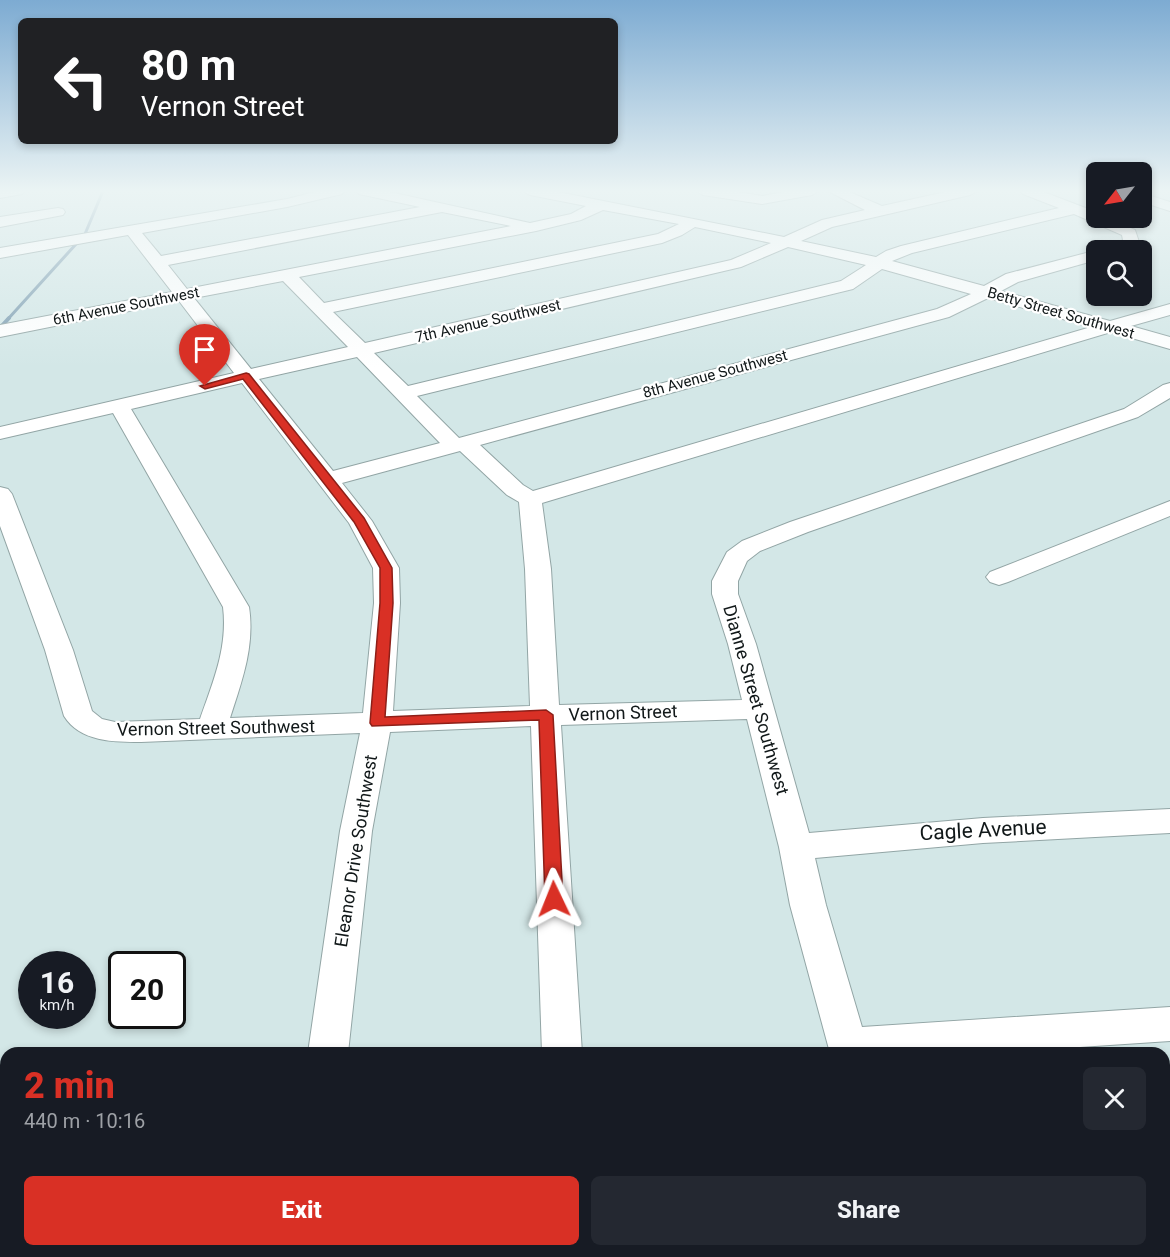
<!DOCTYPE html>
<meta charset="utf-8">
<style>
:root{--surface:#171b24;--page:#242831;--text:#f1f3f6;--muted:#9ea1a6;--accent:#d93025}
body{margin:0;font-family:Roboto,sans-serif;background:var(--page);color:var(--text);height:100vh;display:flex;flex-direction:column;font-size:22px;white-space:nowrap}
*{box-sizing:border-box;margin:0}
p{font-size:20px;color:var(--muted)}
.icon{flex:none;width:33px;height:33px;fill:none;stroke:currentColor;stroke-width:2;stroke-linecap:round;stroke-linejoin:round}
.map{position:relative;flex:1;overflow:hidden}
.sheet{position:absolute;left:0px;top:1047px;width:1170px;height:210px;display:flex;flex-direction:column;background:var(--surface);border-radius:18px 18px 0 0;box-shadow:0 3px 9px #0003}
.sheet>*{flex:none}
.hud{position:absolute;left:18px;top:18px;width:600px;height:126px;border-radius:9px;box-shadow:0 3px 9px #0003;background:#202124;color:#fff;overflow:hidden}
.needle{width:39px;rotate:239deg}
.controls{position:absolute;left:1086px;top:162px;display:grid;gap:12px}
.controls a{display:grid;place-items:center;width:66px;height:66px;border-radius:9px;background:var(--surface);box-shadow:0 3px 9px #0003;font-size:30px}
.speed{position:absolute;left:18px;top:951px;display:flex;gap:12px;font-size:30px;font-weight:700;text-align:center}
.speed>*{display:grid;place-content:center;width:78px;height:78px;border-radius:50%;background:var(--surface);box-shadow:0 3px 9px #0003;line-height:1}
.speed small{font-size:15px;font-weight:400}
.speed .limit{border:3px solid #111;border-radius:9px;background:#fff;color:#111}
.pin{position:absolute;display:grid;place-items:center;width:51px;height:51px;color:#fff;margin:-62px -26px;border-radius:50% 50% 50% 0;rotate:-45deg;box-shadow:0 0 6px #0007}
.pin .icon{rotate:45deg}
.me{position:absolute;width:66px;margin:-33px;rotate:358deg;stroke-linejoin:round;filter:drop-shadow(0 0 4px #0008)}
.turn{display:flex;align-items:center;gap:21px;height:126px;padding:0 24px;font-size:27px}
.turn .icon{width:78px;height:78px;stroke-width:2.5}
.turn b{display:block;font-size:42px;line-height:51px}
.round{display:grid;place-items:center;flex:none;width:63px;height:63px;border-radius:9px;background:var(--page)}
.overview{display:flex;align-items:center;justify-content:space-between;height:102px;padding:0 24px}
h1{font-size:36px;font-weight:800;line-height:45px;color:var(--accent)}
.primary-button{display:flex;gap:12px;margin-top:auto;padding:12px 24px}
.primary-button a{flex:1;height:69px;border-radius:9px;background:var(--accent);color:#fff;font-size:24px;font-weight:800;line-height:69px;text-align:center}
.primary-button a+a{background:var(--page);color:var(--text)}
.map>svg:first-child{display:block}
</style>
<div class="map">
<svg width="1170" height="1257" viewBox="0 0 1170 1257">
<rect width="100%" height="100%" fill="#d3e7e7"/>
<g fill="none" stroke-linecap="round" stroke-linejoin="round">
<g stroke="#7e9eb2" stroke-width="3">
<polyline points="85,234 103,191"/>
<polyline points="8,319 77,243"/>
</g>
<polyline stroke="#7e9eb2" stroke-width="4" points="0,328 9,318"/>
<defs>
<g id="minor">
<polygon points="0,191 24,191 22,194 0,198"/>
<path d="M319,191H344L342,194L287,207L142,233L161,256L420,207L359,194L357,191H385L530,223L571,214L586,206L530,195L523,191H553L784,237L822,220L865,210L828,191H847L882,206L950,191H977L970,195L832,227L801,241L876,257L886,251L901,246L1059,208L1023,194L1021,191H1041L1096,212V218H1109L1135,230L1139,242C1130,252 1118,250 1105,250L1107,247L1123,240L1122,235L1074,214L912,253L892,261L984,286L1006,274L1090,252L1097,250L1096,260L1018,282L1001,291L1110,321L1170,304V315L1131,326L1170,337V349L1111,332L542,503L551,569L559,705L742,700L728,644L712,594V581L727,552L742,541L790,522L1124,409L1163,385L1170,383V398L1138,417L808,532L760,551L747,561L738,581V594L756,644L809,833L983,818L1170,809V833L983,843L815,858L826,905L862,1027L1170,1007V1041L989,1053H830L790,905L779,847L747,719L561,725L582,1053H542L531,726L390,732L372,831L348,1053H308L340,831L360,733L141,742C114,742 80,742 64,716L45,650L0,526V487L8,489L12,494L73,650L92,711L102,719L115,722L200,719C213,682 228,647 223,607L113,413L0,439V427L234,373L179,301L0,337V325L172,292L128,235L0,258V248L287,199ZM603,210L679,224L658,234L324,303L299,277L536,231L581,220ZM442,212L511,226L187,289L168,265ZM695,227L771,243L731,260L365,343L333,312L662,243L682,235ZM788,247L866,265L841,281L408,386L374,353L741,267ZM882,269L971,294L937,309L459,438L417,396L853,289ZM283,281L348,347L251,369L194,298ZM988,298L1091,327L533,491L523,485L480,445L949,317ZM357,357L440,443L333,471L259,379ZM242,383L349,523L373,568L374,603L363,713L230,718C242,681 255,646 249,607L131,409ZM460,451L507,495L519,502L525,569L530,706L393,711L400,603L399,568L372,521L342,483Z"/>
<polygon points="696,191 732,191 762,196 788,191 819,191 812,195 762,204 703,195"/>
<polygon points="1142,193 1170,202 1170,211 1142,202"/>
<polygon points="58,208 63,209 65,212 63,215 0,227 0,217"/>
<polygon points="1170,501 1170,516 1008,582 999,585 990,582 986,577 990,572"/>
<rect x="279" y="1251" width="46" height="6"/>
<rect x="546" y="1251" width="46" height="6"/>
<polygon points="880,1251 926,1251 928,1257 882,1257"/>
</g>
</defs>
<use href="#minor" stroke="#92a5a5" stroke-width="2"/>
<use href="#minor" fill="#fff" fill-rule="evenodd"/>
</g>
<linearGradient id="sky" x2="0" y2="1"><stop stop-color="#7dabd2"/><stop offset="0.52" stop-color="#ebf4f4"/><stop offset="1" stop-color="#ebf4f4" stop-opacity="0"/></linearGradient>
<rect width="1170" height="367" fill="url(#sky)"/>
<polygon fill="#d93025" stroke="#8d1f18" stroke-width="1.5" points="246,373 249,374 364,518 392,568 393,603 385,717 546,710 553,715 563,899 560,904 554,906 548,904 545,899 539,720 372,726 370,723 380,603 380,568 354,522 243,379 205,389 200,386"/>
<g text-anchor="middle" stroke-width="4.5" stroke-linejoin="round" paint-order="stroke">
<g font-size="15" fill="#111819" stroke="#fff">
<text transform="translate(126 306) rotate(-11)" y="5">6th Avenue Southwest</text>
<text transform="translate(1061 313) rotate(16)" y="5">Betty Street Southwest</text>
<text transform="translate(488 321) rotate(-13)" y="5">7th Avenue Southwest</text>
<text transform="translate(715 374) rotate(-15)" y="5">8th Avenue Southwest</text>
</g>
<g font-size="18" fill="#111819" stroke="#fff">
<text transform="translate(756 700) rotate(74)" y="6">Dianne Street Southwest</text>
<text transform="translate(623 713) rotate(-2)" y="6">Vernon Street</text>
<text transform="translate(216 728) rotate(-1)" y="6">Vernon Street Southwest</text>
<text transform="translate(356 851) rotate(-81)" y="6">Eleanor Drive Southwest</text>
</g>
<g font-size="21" fill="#111819" stroke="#fff">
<text transform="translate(983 830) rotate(-3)" y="7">Cagle Avenue</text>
</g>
</g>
</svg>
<div class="controls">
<a><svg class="needle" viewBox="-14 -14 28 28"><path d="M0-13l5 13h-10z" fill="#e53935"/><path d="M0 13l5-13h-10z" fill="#9ea1a6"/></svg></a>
<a><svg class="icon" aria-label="search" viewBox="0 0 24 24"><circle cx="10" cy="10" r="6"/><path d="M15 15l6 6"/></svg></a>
</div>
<div class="speed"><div>16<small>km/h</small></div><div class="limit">20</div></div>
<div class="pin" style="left:205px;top:386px;background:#d93025"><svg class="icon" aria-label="arrive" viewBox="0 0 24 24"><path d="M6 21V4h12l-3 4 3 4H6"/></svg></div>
<svg class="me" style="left:554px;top:899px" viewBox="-20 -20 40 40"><path d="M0-17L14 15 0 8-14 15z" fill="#d93025" stroke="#fff" stroke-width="4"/></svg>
<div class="hud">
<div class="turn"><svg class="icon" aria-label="left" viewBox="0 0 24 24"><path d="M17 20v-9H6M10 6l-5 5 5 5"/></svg><div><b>80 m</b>Vernon Street</div></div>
</div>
<section class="sheet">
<div class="overview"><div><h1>2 min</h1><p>440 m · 10:16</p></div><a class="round"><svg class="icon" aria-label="close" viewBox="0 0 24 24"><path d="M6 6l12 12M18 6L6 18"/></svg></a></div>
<div class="primary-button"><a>Exit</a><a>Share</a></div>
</section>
</div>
